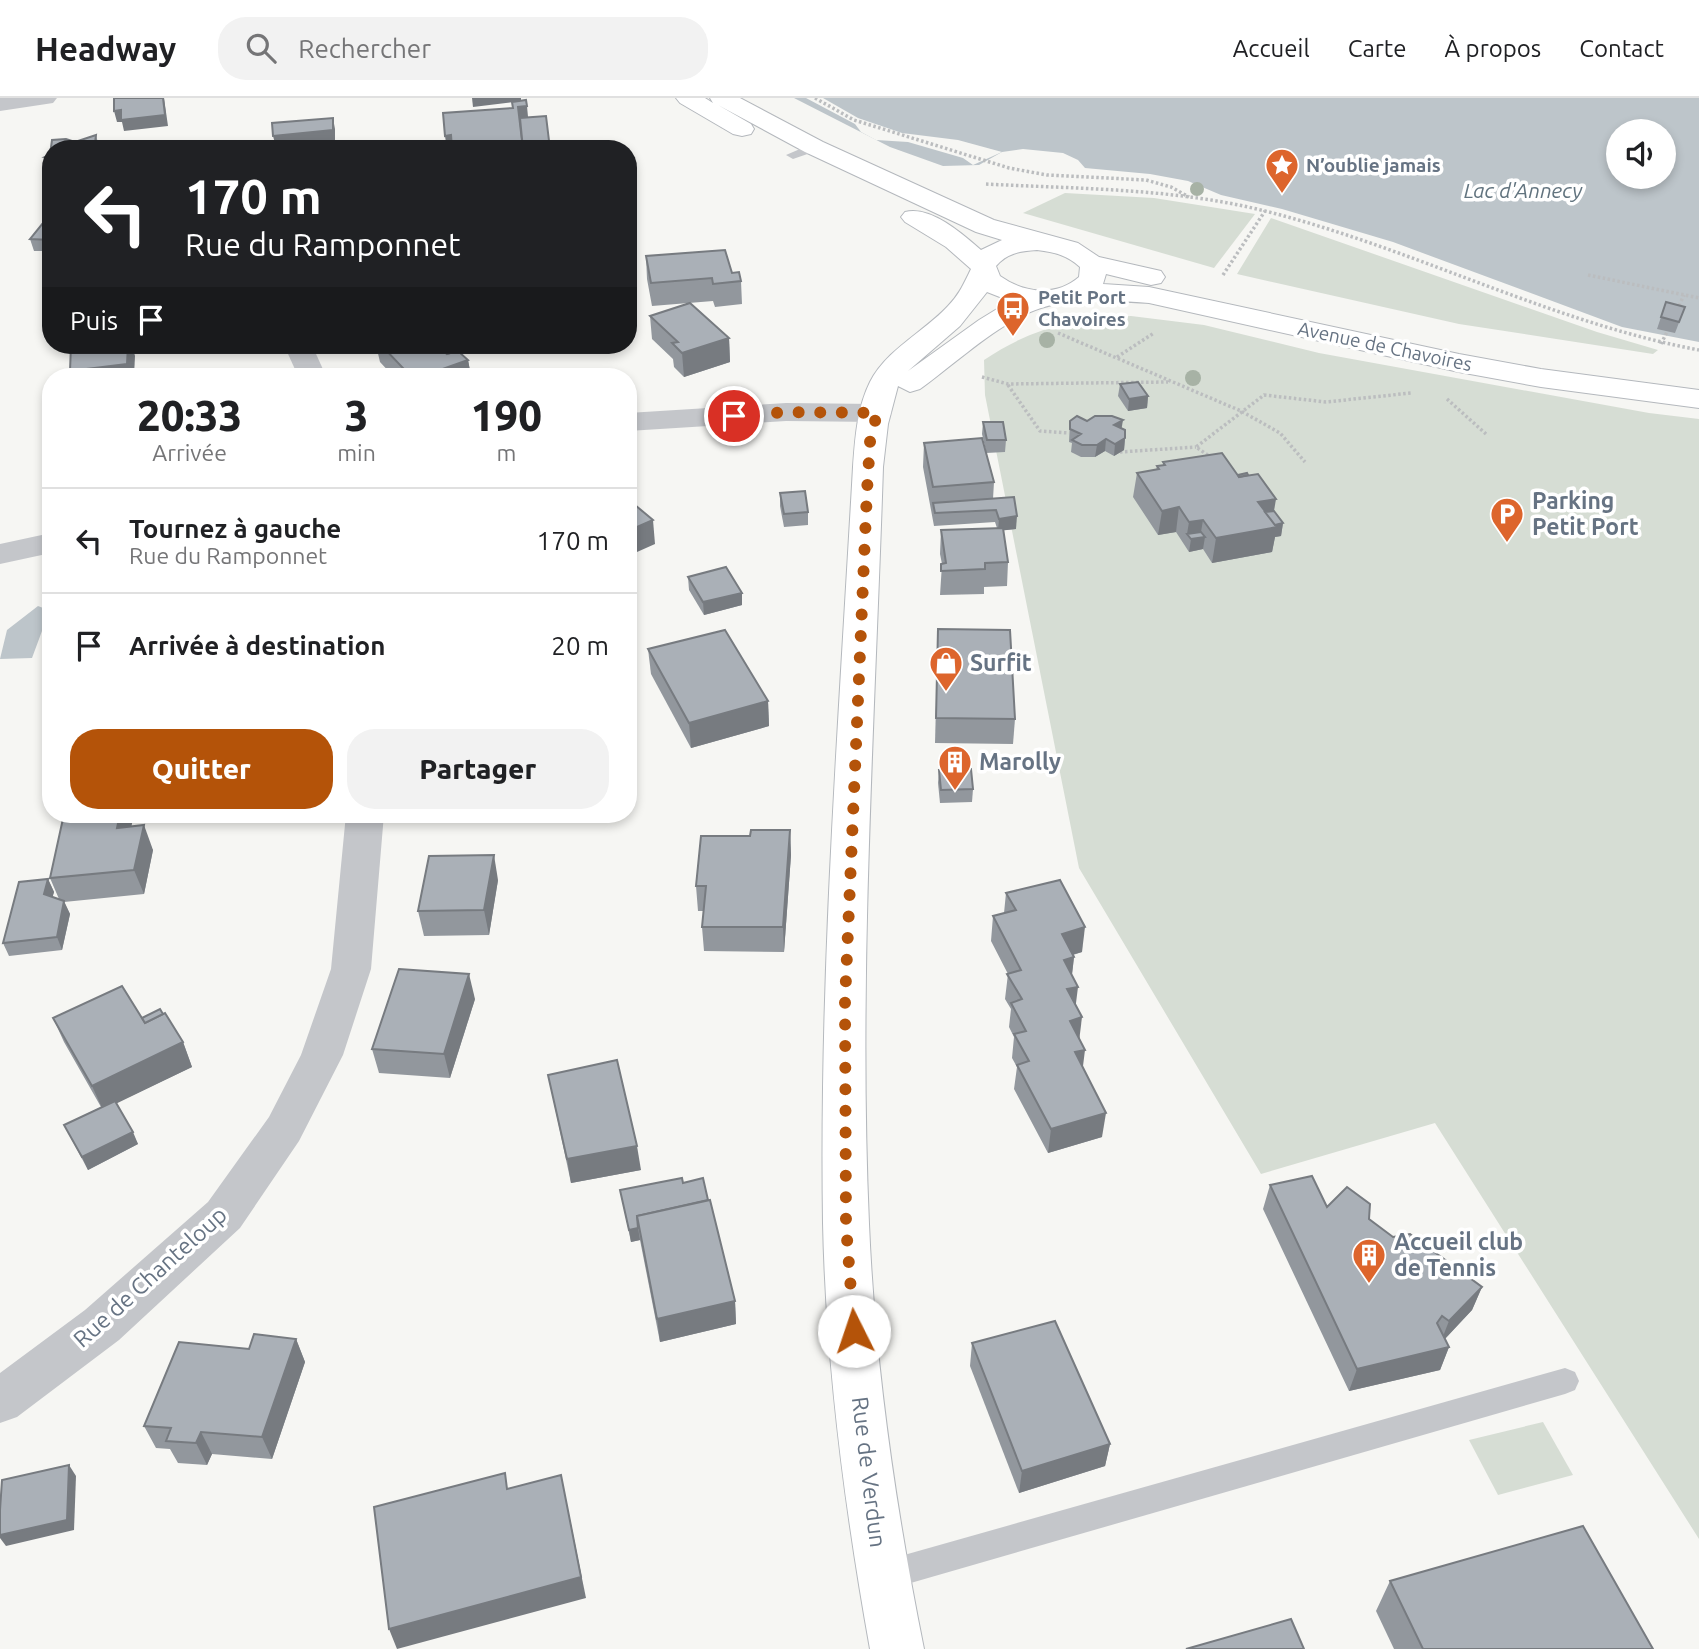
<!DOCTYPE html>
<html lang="fr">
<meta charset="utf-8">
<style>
:root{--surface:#fff;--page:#f2f2f2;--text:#202124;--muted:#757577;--line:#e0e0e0;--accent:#b45309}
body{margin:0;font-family:Ubuntu,sans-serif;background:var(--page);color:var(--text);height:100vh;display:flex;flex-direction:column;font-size:26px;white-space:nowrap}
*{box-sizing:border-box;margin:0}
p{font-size:23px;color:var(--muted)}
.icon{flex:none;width:38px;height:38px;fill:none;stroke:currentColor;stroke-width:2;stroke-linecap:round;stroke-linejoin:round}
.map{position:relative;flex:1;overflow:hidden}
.sheet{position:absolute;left:42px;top:270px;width:595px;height:455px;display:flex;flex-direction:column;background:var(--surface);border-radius:28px;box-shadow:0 4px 10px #0003}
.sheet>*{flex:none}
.banner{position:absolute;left:42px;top:42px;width:595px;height:214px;border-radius:28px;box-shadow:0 4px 10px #0003;background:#202124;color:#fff;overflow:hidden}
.controls{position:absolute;left:1606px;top:21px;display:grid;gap:14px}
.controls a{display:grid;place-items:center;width:70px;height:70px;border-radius:50%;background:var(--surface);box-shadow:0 4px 10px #0003;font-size:35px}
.pin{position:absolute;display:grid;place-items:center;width:60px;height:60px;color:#fff;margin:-30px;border:4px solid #fff;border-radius:50%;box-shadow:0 2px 7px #0007}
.me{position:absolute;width:77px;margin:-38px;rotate:356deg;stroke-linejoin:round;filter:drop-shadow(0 0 5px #0008)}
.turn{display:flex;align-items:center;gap:24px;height:147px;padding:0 28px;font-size:32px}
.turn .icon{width:91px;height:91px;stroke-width:2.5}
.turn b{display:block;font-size:49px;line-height:60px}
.then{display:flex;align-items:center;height:66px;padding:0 28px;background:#0003;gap:14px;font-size:26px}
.eta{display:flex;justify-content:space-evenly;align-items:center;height:119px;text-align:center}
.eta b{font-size:42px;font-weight:800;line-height:49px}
.cta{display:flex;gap:14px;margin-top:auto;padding:14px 28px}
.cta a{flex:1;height:80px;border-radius:28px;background:var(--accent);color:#fff;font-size:28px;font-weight:800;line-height:80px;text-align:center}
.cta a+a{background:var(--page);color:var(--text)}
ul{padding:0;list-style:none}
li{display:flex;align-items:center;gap:21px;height:105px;padding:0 28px;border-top:2px solid var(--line)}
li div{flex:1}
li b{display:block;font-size:26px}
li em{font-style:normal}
header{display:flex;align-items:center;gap:42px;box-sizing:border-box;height:98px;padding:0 35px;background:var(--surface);border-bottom:2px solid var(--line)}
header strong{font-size:33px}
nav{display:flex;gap:38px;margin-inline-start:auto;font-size:24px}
.search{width:490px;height:63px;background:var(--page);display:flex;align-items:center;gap:18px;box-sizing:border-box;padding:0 24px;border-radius:28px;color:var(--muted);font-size:26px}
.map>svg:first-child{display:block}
</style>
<header>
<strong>Headway</strong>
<div class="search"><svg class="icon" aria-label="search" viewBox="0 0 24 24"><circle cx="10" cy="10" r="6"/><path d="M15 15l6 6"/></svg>Rechercher</div>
<nav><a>Accueil</a><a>Carte</a><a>À propos</a><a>Contact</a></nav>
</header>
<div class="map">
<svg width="1699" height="1551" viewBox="0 0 1699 1551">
<rect width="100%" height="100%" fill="#f6f6f3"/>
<g fill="#d6ddd4">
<polygon points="1065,95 1154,100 1255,116 1214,170 1023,115"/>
<polygon points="1271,120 1597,234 1658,252 1653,256 1459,226 1237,176"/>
<path d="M1131,218L1204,227L1319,255L1649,315L1699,321V1441L1435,1025L1261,1076L1079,770L985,297L984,262C1033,229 1074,221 1131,218Z"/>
<polygon points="1543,1324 1573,1377 1498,1397 1469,1342"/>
</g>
<g fill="#bdc5ca" fill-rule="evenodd">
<path d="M794,0H1699V244L1622,229L1393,144L1282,111L1221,97L1188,83L1150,76L1085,70L1078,62L1063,55L1023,51L1002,54L979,67L943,68L890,49ZM1619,33H1664V79H1619Z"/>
<polygon points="38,508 51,513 51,526 42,533 32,560 0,561 7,532"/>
</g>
<polygon fill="#f6f6f3" points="806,0 823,0 858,20 902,35 958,42 1002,54 973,67 963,60 908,44 876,42 861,34 855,26"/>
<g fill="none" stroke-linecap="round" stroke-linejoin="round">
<defs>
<path id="secondary" d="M676,0H705L713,5L710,0H740L823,44L994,122L1078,145L1099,159L1161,173L1165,179L1161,185L1151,187L1106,176L1103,186L1149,189L1459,256L1541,271L1699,292V310L1541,289L1459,274L1149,205C1116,203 1074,199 1041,210C1000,223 956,265 920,291L910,294L898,288L888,326L883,369C875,621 858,874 869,1126C875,1268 896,1412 924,1551H870C845,1412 826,1267 823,1125C819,873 839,621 853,369C855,341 857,310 870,284C887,251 924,234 948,208C959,197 964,185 971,171L946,149L905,124L901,119L905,114C930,107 963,136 981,152L1002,142L976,134L805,54L718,7L751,26L754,31L751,36L742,38L733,36L680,5ZM1037,152C1054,154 1067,157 1080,169L1079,179C1056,199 1024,195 1000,178L996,168C1007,155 1021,153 1037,152ZM987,194L1010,203L979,222L908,273L960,228Z"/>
</defs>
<use href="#secondary" stroke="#b4b8bd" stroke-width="2"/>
<g stroke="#bbbdbf" stroke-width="3.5" stroke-dasharray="2.5 2.5" stroke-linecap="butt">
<polyline points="815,0 854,22 1009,70 1047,77 1146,82 1171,89 1189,99"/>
<path d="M986,86C1079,91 1174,90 1265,113C1413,150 1550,224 1699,252"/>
<polyline points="1223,177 1265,113"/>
<polyline points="1588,177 1699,200"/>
<polyline points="1677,212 1684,197"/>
<polyline points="1058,235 1241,313 1280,335 1305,364"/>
<polyline points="1661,246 1669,230"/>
<polyline points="1117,259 1154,235"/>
<polyline points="982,279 1008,286 1168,284"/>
<polyline points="1008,287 1040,333 1069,335"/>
<polyline points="1447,301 1486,336"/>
<polyline points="1120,354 1196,349"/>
<polyline points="1212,360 1196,349 1264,297 1326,304 1411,295"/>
</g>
<g fill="#c4c6ca" fill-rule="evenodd">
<polygon points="814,45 819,46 821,49 819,52 793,61 786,57"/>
<polygon points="1565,1270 1575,1274 1579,1283 1575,1292 1565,1296 883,1493 872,1489 868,1478 872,1467 883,1463"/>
</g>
<g fill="#c4c6ca" fill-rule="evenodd">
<polygon points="0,0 57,0 53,5 0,13"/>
<polygon points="284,247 312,247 326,278 298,278"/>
<polygon points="786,305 877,306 887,309 892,315 887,321 877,324 786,323 628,333 628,315"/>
<polygon points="51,435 51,455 0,466 0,446"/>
<polygon points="346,716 384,716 371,871 343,957 299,1043 240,1130 119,1242 17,1319 0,1325 0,1275 85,1212 208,1104 269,1019 301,957 331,871"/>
</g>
<use href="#secondary" fill="#fff" fill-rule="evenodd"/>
</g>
<g fill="#a7b2a5">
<circle cx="1197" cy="91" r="7"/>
<circle cx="1047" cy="242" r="8"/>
<circle cx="1193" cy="280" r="8"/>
</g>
<g fill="#92979d">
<polygon points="96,37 98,45 110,44 112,51 51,51 51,94 45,75 46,67 48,66 45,59 50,57 52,42 66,41 75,44"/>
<polygon points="51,115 51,153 34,153 30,141"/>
<polygon points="628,125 632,144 634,167 628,168"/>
<polygon points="646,158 732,175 741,183 742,206 715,209 713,203 652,208 647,181"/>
<polygon points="1666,204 1685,209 1675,235 1657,231"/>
<polygon points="650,218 729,240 730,264 684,279 674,269 673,261 652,241"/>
<polygon points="376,247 442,247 450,255 468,262 471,278 393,278 380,264"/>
<polygon points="1120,286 1148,298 1147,310 1128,313 1118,298"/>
<polygon points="1070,323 1087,323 1122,331 1125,340 1124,352 1114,358 1105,353 1095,359 1081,359 1071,354 1072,345 1069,344"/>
<polygon points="983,324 1006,342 1005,354 986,355 994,384 993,401 1016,431 1003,432 1008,464 1007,488 984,489 984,496 940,497 942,466 940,456 941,432 997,430 995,424 934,428 923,369 924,345 986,353 982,336"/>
<polygon points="1163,364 1238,377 1274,413 1283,425 1281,438 1275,439 1272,454 1212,465 1203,451 1189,454 1176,434 1158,437 1133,399 1137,375 1156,372 1157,368 1163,367"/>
<polygon points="780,395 808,414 808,427 784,429 780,408"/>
<polygon points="688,479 742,507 704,517 689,492"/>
<polygon points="938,531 1015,621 1013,646 935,645"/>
<polygon points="648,551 768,603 769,628 691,650 651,576"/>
<polygon points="939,672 973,691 972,704 940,705 938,685"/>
<polygon points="131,728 153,752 144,796 64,804 70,816 62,852 9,858 3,845 48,781 54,794 52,799 59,801 50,780"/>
<polygon points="790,732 791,757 784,854 704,853 702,829 704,813 698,813 696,788 750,738"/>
<polygon points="498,782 489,837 424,838 418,813"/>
<polygon points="1006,795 1082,854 1073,857 1074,859 1072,877 1083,970 1102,1039 1048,1055 1014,991 1017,969 1012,960 1014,939 1009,929 1011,911 1005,901 1008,876 991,843 993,818 1004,815"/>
<polygon points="475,901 450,980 379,975 372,951"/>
<polygon points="53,920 142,920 183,944 192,969 116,1005 138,1046 88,1072 64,1027 101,1009 64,944"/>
<polygon points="548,977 641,1072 571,1085"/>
<polygon points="683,1085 735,1203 736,1226 660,1244 640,1142 631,1144 620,1092"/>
<polygon points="1270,1087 1327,1109 1393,1139 1482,1189 1472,1212 1445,1241 1449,1249 1440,1272 1349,1293 1263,1111"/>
<polygon points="296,1241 305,1264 272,1361 212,1356 207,1367 178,1365 170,1351 156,1350 144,1328 249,1251"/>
<polygon points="972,1245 1110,1346 1105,1368 1019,1395 970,1268"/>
<polygon points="1390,1483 1653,1551 1394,1551 1376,1513"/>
</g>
<g fill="#777b80">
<polygon points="164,0 168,28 124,33 122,24 117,24 114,13"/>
<polygon points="472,0 521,0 521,3 473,9"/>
<polygon points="527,8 529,30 523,51 518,9"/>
<polygon points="333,20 335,31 335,43 276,49 273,38"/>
<polygon points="451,37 453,51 447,51 445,38"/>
<polygon points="45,75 51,75 51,94"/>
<polygon points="729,240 730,264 684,279 682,255"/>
<polygon points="128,247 132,247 135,258 134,278 71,278 70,273"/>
<polygon points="468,262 471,278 423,278"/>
<polygon points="1148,298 1147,310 1128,313 1129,301"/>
<polygon points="1123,322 1121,334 1114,327"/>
<polygon points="1125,340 1124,352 1114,358 1115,346"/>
<polygon points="1106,341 1105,353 1095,359 1097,347"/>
<polygon points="1276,401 1272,425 1258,404"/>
<polygon points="1179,409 1176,434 1158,437 1162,413"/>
<polygon points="1017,418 1016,431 998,433 999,421"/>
<polygon points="653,422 655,446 628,458 628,433"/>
<polygon points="1203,422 1200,440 1205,439 1203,451 1189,454 1191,441 1187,436 1185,448 1189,424"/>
<polygon points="1283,425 1281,438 1275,439 1272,454 1212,465 1216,440"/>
<polygon points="742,495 742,507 704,517 703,504"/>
<polygon points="768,603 769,628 691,650 689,625"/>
<polygon points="120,716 134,716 126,755 117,730"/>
<polygon points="144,727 153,752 144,796 134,772"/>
<polygon points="790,732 791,757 784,854 783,829"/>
<polygon points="494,757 498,782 489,837 484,812"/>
<polygon points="48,781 54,794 50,809 44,796"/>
<polygon points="64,803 70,816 62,852 57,839"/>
<polygon points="1085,829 1082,854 1060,860 1062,836"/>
<polygon points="1074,859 1071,884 1064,862"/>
<polygon points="469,876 475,901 450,980 444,956"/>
<polygon points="1078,889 1075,913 1067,891"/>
<polygon points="1082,919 1079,944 1070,923"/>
<polygon points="183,944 192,969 103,1012 92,988"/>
<polygon points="1085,952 1082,976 1075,954"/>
<polygon points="1106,1015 1102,1039 1048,1055 1051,1031"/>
<polygon points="133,1034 138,1046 88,1072 82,1059"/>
<polygon points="637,1048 641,1072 571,1085 567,1061"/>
<polygon points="638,1130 640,1142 631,1144 629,1132"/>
<polygon points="1482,1189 1472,1212 1440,1246 1449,1223"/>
<polygon points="735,1203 736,1226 660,1244 657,1221"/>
<polygon points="296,1241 305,1264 272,1361 262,1339"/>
<polygon points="1449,1249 1440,1272 1349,1293 1357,1271"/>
<polygon points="201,1334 212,1356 207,1367 196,1345"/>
<polygon points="1110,1346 1105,1368 1019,1395 1022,1373"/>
<polygon points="69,1367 76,1378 74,1432 6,1448 0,1440 0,1437"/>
<polygon points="561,1377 586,1500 397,1551 389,1531"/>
</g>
<g fill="#aab0b7" stroke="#777b80" stroke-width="2">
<polygon points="114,0 163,0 165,17 121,22 121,12 114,13"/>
<polygon points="526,2 527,8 518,9 523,51 452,51 451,37 445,38 443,15 513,10 512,4"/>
<polygon points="546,18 550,51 523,51 520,20"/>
<polygon points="333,20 333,32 273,38 272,25"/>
<polygon points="96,37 95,45 110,44 111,51 51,51 51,60 45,59 50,57 52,42 66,41 75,44"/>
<polygon points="452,48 452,51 442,51 442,49"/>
<polygon points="51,64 51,75 45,75 46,67"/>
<polygon points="51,115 51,142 30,141"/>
<polygon points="628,125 632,144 628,145"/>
<polygon points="725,152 732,175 739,174 741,183 713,186 712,180 651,185 646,158"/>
<polygon points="1666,204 1685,209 1679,224 1661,219"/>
<polygon points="690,205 729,240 682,255 672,245 678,244 650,218"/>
<polygon points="71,247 128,247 127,266 70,273"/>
<polygon points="381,247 437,247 447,256 458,253 468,262 423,278 404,278 399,273 404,271"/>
<polygon points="437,247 442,247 450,255 447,256"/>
<polygon points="1138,284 1148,298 1129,301 1120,286"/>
<polygon points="1077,318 1087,323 1095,318 1112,318 1123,322 1114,327 1125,332 1125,340 1115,346 1106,341 1097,347 1082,347 1072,342 1081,336 1070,331 1070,323"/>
<polygon points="983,324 1003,324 1006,342 987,342"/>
<polygon points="982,340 994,384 933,389 924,345"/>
<polygon points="1222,355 1239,379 1258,376 1276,401 1258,404 1277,429 1216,440 1203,422 1189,424 1179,409 1162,413 1137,375 1159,371 1157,368 1165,367 1163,364"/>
<polygon points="1247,375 1248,377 1239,379 1238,377"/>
<polygon points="805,393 808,414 784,416 780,395"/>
<polygon points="1014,399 1017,418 999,421 996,412 935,415 933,405"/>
<polygon points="628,402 629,402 653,422 628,433"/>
<polygon points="1274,413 1283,425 1275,427 1265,414"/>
<polygon points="1003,430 1008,464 985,465 985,471 941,473 941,466 946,465 941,432"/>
<polygon points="1201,434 1205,439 1191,441 1187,436"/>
<polygon points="726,469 742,495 703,504 688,479"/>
<polygon points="938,531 1010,532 1015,621 936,620"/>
<polygon points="725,532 768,603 689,625 648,551"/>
<polygon points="971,671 973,691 941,692 939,672"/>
<polygon points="64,716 120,716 117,730 144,727 134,772 50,780"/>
<polygon points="751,732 790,732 783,829 702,829 706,788 696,788 701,738 750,738"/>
<polygon points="494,757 484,812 418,813 429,758"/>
<polygon points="48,781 44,796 64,803 57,839 3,845 19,784"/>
<polygon points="1060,782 1085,829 1062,836 1074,859 1064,862 1078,889 1067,891 1082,919 1070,923 1085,952 1075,954 1106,1015 1051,1031 1017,967 1029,963 1014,936 1026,933 1011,905 1022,901 1007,876 1021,872 993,818 1016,812 1006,795"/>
<polygon points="399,871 469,876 444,956 372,951"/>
<polygon points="122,888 145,925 165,915 183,944 92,988 53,920"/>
<polygon points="160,911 163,916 145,925 142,920"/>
<polygon points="617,962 637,1048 567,1061 548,977"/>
<polygon points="115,1003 133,1034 82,1059 64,1027"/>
<polygon points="1312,1078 1327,1109 1347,1089 1370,1106 1369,1121 1393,1139 1410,1136 1482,1189 1449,1223 1442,1218 1437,1225 1449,1249 1357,1271 1270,1087"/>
<polygon points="682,1080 683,1085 703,1080 708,1102 637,1118 638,1130 629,1132 620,1092"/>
<polygon points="710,1102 735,1203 657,1221 637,1118"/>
<polygon points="1055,1223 1110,1346 1022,1373 972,1245"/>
<polygon points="254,1236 296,1241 262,1339 201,1334 196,1345 166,1343 171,1330 144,1328 179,1244 249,1251"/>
<polygon points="69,1367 67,1422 0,1437 0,1412 2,1382"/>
<polygon points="505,1375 507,1391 561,1377 581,1479 389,1531 374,1409"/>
<polygon points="1583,1428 1653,1551 1423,1551 1390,1483"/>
<polygon points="1291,1521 1304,1551 1186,1551"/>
</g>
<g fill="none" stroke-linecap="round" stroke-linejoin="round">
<polyline stroke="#b45309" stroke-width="12" stroke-dasharray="0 21.6" points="734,318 786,314 877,315 870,344 867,393 845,903 846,1127 854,1233"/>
</g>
<defs>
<symbol id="sight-pin" viewBox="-11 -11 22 30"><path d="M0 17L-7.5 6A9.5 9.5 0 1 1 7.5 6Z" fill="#dd652c" stroke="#fff"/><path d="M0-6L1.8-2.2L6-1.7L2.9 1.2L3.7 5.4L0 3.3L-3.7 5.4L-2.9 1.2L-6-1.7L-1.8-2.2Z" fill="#fff"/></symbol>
<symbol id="bus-pin" viewBox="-11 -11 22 30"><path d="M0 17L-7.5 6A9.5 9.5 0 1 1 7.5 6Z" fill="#dd652c" stroke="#fff"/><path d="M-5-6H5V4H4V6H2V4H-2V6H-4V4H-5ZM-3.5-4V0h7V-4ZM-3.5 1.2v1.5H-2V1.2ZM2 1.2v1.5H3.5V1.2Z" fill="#fff"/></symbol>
<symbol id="parking-pin" viewBox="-11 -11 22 30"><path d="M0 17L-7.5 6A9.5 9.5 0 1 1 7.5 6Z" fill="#dd652c" stroke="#fff"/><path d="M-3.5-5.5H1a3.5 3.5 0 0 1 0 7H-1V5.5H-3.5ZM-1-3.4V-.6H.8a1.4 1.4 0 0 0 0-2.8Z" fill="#fff"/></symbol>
<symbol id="shop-pin" viewBox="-11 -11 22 30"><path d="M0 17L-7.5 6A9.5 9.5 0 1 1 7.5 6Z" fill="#dd652c" stroke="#fff"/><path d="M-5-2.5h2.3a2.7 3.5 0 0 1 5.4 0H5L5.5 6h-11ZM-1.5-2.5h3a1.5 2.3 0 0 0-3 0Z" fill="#fff"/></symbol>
<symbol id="building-pin" viewBox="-11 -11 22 30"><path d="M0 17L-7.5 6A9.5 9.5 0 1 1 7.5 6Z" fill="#dd652c" stroke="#fff"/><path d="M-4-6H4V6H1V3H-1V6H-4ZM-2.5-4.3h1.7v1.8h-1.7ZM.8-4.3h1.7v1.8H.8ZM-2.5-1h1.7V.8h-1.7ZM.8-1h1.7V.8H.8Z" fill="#fff"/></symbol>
</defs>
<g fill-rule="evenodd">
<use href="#sight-pin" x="1263" y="48" width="38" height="52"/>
<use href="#bus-pin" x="994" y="191" width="38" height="52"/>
<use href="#parking-pin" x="1488" y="397" width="38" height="52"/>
<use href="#shop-pin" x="927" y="546" width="38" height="52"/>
<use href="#building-pin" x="936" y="645" width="38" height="52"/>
<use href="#building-pin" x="1350" y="1138" width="38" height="52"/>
</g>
<g text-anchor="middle" stroke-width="7" stroke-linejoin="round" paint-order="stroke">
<g font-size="19" font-weight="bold" fill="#667383" stroke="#fff" text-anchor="start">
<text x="1306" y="74">N’oublie jamais</text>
<text x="1038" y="206">Petit Port<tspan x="1038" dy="22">Chavoires</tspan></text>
</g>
<g font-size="19" fill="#667383" stroke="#fff">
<text transform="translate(1385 248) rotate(12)" y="7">Avenue de Chavoires</text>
</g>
<g font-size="21" font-style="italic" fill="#62747f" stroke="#fff">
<text x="1523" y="100">Lac d'Annecy</text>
</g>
<g font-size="23" font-weight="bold" fill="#667383" stroke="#fff" text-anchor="start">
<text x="1532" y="411">Parking<tspan x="1532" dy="26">Petit Port</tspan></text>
<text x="970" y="573">Surfit</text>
<text x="979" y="672">Marolly</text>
<text x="1394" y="1152">Accueil club<tspan x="1394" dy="26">de Tennis</tspan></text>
</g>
<g font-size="23" fill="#667383" stroke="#fff">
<text transform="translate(150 1179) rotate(-42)" y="8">Rue de Chanteloup</text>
<text transform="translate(869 1374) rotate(83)" y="8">Rue de Verdun</text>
</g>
</g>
</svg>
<div class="controls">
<a><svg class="icon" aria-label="sound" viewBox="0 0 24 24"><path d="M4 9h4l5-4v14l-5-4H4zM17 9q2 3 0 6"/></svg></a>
</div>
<div class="pin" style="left:734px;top:318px;background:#d93025"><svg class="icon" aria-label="arrive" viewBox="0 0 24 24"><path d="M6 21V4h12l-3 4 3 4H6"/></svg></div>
<svg class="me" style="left:854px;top:1233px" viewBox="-20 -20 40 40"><circle r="19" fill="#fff"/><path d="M0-13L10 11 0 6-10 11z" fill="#b45309"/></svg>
<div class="banner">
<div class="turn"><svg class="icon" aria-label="left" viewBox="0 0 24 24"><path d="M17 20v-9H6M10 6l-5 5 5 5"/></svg><div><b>170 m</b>Rue du Ramponnet</div></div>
<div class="then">Puis<svg class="icon" aria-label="arrive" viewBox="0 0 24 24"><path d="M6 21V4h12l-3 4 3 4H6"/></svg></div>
</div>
<section class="sheet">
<div class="eta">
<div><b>20:33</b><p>Arrivée</p></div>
<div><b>3</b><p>min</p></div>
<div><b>190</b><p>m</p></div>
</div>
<ul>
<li><svg class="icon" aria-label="left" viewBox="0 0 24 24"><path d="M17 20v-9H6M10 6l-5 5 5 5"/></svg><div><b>Tournez à gauche</b><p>Rue du Ramponnet</p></div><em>170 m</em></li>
<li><svg class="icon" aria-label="arrive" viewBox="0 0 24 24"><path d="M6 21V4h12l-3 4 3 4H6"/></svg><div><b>Arrivée à destination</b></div><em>20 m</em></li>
</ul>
<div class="cta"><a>Quitter</a><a>Partager</a></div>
</section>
</div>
